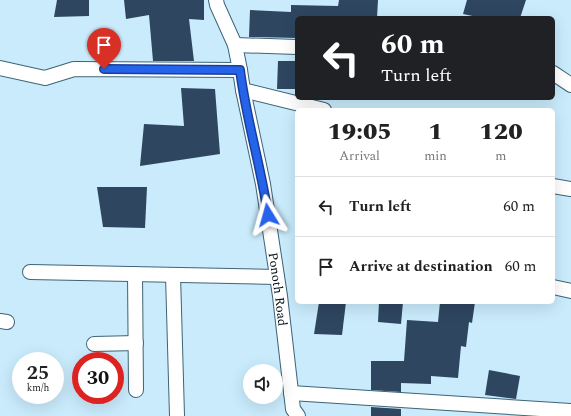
<!DOCTYPE html>
<style>
:root{--surface:#fff;--page:#f2f2f2;--text:#222;--muted:#767676;--line:#e0e0e0}
body{margin:0;font-family:Spectral,serif;background:var(--page);color:var(--text);height:100vh;display:flex;flex-direction:column;font-size:15px;white-space:nowrap}
*{box-sizing:border-box;margin:0}
p{font-size:13px;color:var(--muted)}
.icon{flex:none;width:22px;height:22px;fill:none;stroke:currentColor;stroke-width:2;stroke-linecap:round;stroke-linejoin:round}
.map{position:relative;flex:1;overflow:hidden}
.drawer{position:absolute;left:295px;top:108px;width:260px;height:196px;display:flex;flex-direction:column;background:var(--surface);border-radius:6px;box-shadow:0 4px 16px #0002}
.drawer>*{flex:none}
.guide{position:absolute;left:295px;top:16px;width:260px;height:84px;border-radius:6px;box-shadow:0 4px 16px #0002;background:#202124;color:#fff;overflow:hidden}
.fabs{position:absolute;left:243px;top:364px;display:grid;gap:8px}
.fabs a{display:grid;place-items:center;width:40px;height:40px;border-radius:50%;background:var(--surface);box-shadow:0 4px 16px #0002;font-size:20px}
.speed{position:absolute;left:12px;top:352px;display:flex;gap:8px;font-size:20px;font-weight:700;text-align:center}
.speed>*{display:grid;place-content:center;width:52px;height:52px;border-radius:50%;background:var(--surface);box-shadow:0 4px 16px #0002;line-height:1}
.speed small{font-size:10px;font-weight:400}
.speed .limit{border:6px solid #d22;background:#fff;color:#111}
.pin{position:absolute;display:grid;place-items:center;width:34px;height:34px;color:#fff;margin:-41px -17px;border-radius:50% 50% 50% 0;rotate:-45deg;box-shadow:0 0 4px #0007}
.pin .icon{rotate:45deg}
.me{position:absolute;width:44px;margin:-22px;rotate:352deg;stroke-linejoin:round;filter:drop-shadow(0 0 3px #0008)}
.turn{display:flex;align-items:center;gap:14px;height:84px;padding:0 20px;font-size:18px}
.turn .icon{width:52px;height:52px;stroke-width:2.5}
.turn b{display:block;font-size:28px;line-height:34px}
.eta{display:flex;justify-content:space-evenly;align-items:center;height:68px;text-align:center}
.eta b{font-size:24px;font-weight:800;line-height:28px}
ul{padding:0;list-style:none}
li{display:flex;align-items:center;gap:12px;height:60px;padding:0 20px;border-top:1px solid var(--line)}
li div{flex:1}
li b{display:block;font-size:15px}
li em{font-style:normal}
.map>svg:first-child{display:block}
</style>
<div class="map">
<svg width="571" height="416" viewBox="0 0 571 416">
<rect width="100%" height="100%" fill="#c9ebfc"/>
<g fill="#2e4660">
<polygon points="57,0 89,0 89,16 54,17"/>
<polygon points="124,0 204,0 204,20 189,19 194,61 153,61 149,15 126,19"/>
<polygon points="339,0 378,0 377,18 297,18 297,38 249,37 250,10 291,12 291,5 338,6"/>
<polygon points="467,0 526,0 520,18 482,18 463,14"/>
<polygon points="278,61 297,61 297,89 277,89"/>
<polygon points="181,88 215,89 220,154 140,166 144,124 184,126"/>
<polygon points="97,187 147,187 145,228 103,227"/>
<polygon points="319,302 346,302 342,335 314,334"/>
<polygon points="379,302 403,302 401,324 378,322"/>
<polygon points="440,302 475,302 472,323 469,322 466,347 461,346 458,378 431,376 431,384 401,383 401,392 371,390 371,361 404,361 407,320 438,322"/>
<polygon points="489,370 520,376 516,399 485,395"/>
<polygon points="371,407 401,409 401,416 371,416"/>
</g>
<g fill="none" stroke-linecap="round" stroke-linejoin="round">
<defs>
<g id="minor">
<path id="s1" d="M216,0L217,5L235,45L240,70L243,90L263,184L280,296L293,409L298,416"/>
<polyline points="235,45 297,47"/>
<polyline points="0,68 45,78 74,69 240,70"/>
<polyline points="553,73 571,85"/>
<polyline points="243,90 324,110"/>
<polyline points="553,186 571,189"/>
<polyline points="30,272 277,277"/>
<polyline points="135,274 136,390"/>
<polyline points="173,275 177,416"/>
<polyline points="553,287 571,291"/>
<polyline points="0,321 7,322"/>
<polyline points="94,344 136,343"/>
<polyline points="291,393 571,411"/>
</g>
</defs>
<use href="#minor" stroke="#3d6477" stroke-width="16"/>
<use href="#minor" stroke="#fff" stroke-width="14"/>
</g>
<g fill="none" stroke-linecap="round" stroke-linejoin="round">
<defs>
<path id="route" d="M104,69L240,70C246,119 261,166 268,215"/>
</defs>
<use href="#route" stroke="#184099" stroke-width="10"/>
<use href="#route" stroke="#2563eb" stroke-width="7"/>
</g>
<g text-anchor="middle" stroke-width="4" stroke-linejoin="round" paint-order="stroke">
<g font-size="13" fill="#020f16" stroke="#c9ebfc">
<text dy="5" stroke="none"><textPath href="#s1" startOffset="297">Ponoth Road</textPath></text>
</g>
</g>
</svg>
<div class="fabs">
<a><svg class="icon" aria-label="sound" viewBox="0 0 24 24"><path d="M4 9h4l5-4v14l-5-4H4zM17 9q2 3 0 6"/></svg></a>
</div>
<div class="speed"><div>25<small>km/h</small></div><div class="limit">30</div></div>
<div class="pin" style="left:104px;top:69px;background:#d93025"><svg class="icon" aria-label="arrive" viewBox="0 0 24 24"><path d="M6 21V4h12l-3 4 3 4H6"/></svg></div>
<svg class="me" style="left:268px;top:215px" viewBox="-20 -20 40 40"><path d="M0-17L14 15 0 8-14 15z" fill="#2563eb" stroke="#fff" stroke-width="4"/></svg>
<div class="guide">
<div class="turn"><svg class="icon" aria-label="left" viewBox="0 0 24 24"><path d="M17 20v-9H6M10 6l-5 5 5 5"/></svg><div><b>60 m</b>Turn left</div></div>
</div>
<section class="drawer">
<div class="eta">
<div><b>19:05</b><p>Arrival</p></div>
<div><b>1</b><p>min</p></div>
<div><b>120</b><p>m</p></div>
</div>
<ul>
<li><svg class="icon" aria-label="left" viewBox="0 0 24 24"><path d="M17 20v-9H6M10 6l-5 5 5 5"/></svg><div><b>Turn left</b></div><em>60 m</em></li>
<li><svg class="icon" aria-label="arrive" viewBox="0 0 24 24"><path d="M6 21V4h12l-3 4 3 4H6"/></svg><div><b>Arrive at destination</b></div><em>60 m</em></li>
</ul>
</section>
</div>
